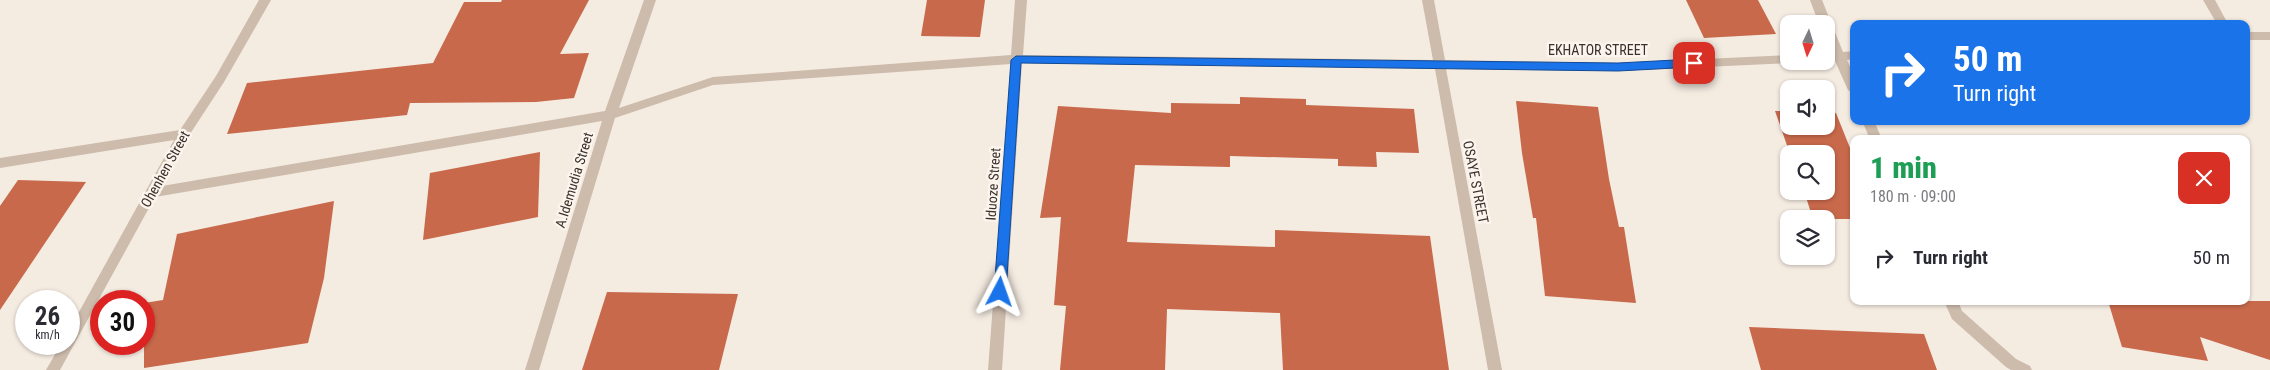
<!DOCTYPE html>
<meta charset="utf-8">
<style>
:root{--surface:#fff;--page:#f2f2f3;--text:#2b2b33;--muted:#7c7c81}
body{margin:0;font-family:"Roboto Condensed",sans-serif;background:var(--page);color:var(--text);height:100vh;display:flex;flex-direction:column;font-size:19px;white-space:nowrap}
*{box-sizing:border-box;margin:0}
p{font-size:16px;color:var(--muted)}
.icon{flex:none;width:28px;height:28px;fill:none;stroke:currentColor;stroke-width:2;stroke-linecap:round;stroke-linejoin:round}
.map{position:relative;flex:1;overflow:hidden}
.panel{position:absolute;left:1850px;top:135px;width:400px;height:170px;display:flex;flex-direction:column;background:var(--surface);border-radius:10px;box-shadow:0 1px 4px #0004}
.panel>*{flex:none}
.top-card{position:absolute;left:1850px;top:20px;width:400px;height:105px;border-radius:10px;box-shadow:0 1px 4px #0004;background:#1a73e8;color:#fff;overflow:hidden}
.needle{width:32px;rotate:184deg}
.tools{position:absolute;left:1780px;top:15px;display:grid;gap:10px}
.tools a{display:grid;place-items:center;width:55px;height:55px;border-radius:10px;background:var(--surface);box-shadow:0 1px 4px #0004;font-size:25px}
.speed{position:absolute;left:15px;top:290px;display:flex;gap:10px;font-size:25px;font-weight:700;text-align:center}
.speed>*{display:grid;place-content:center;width:65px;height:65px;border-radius:50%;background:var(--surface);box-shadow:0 1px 4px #0004;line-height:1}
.speed small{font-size:12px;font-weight:400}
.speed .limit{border:8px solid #d22;background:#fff;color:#111}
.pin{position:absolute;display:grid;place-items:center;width:42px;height:42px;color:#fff;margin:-21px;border-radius:10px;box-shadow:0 2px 8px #0006}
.me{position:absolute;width:55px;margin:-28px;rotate:4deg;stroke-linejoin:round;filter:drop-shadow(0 0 4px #0008)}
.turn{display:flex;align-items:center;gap:18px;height:105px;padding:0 20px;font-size:22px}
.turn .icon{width:65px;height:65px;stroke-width:2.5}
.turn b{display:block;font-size:35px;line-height:42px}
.round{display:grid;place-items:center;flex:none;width:52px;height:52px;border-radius:10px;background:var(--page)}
.headline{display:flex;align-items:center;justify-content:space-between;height:85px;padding:0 20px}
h1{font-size:30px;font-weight:800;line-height:38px;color:#1e9e55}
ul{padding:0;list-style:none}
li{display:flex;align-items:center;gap:15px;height:75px;padding:0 20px}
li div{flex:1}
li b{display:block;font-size:19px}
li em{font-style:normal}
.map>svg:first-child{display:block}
</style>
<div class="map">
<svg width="2270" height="370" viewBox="0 0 2270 370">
<rect width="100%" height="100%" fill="#f4ebe1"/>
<g fill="#c8694b">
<polygon points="502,0 589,0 560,54 589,53 574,98 536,102 410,103 407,115 227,134 247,83 433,63 464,2 501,2"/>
<polygon points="927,0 985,0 980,37 921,36"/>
<polygon points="1686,0 1758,0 1776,34 1704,38"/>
<polygon points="1240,97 1306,99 1306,105 1414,109 1419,153 1376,152 1377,167 1338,166 1338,159 1230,156 1230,167 1135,165 1127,242 1275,247 1275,230 1430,236 1449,370 1283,370 1280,313 1167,309 1165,370 1060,370 1066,306 1054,305 1061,217 1040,218 1058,106 1171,113 1171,103 1240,104"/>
<polygon points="1516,101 1598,107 1609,179 1619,227 1624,227 1636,303 1545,296 1536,218 1533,218 1522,153"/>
<polygon points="1775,111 1789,111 1789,126 1826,126 1826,112 1836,113 1854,158 1854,219 1813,219 1804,191 1826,191 1826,154 1790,154"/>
<polygon points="540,152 538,217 423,240 430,173"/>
<polygon points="18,180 86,182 0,310 0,206"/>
<polygon points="334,201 324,278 308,343 144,368 144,303 163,300 177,234"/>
<polygon points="607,292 738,294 719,370 582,370"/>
<polygon points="2108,301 2270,301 2270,360 2200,337 2208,361 2122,347"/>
<polygon points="1749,327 1924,334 1937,370 1761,370"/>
</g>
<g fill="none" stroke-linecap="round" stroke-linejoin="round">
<g fill="#cdbbac" fill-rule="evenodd">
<polygon points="259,0 271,0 224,82 188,137 162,186 605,111 644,0 656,0 619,108 713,77 1011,55 1015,0 1027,0 1023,55 1433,60 1422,0 1434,0 1445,60 1618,63 1789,55 1789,61 1794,61 1789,63 1618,71 1446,69 1502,370 1488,370 1435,69 1022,63 1002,370 988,370 1011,64 713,85 615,118 539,370 525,370 602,121 155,197 60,370 46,370 61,344 69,344 69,330 174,140 0,168 0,158 180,130 216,76"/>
<polygon points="1810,0 1822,0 1843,52 1854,51 1854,59 1847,60 1854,76 1854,94 1848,90 1835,61 1826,61 1826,53 1832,52 1826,40 1826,24 1819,24"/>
<polygon points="2203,0 2215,0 2228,24 2217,24"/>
<rect x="2246" y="32" width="24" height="8"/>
<polygon points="1862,121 1874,121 1882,139 1870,139"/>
<polygon points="1944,301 1958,301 1962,311 2016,359 2030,366 2032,370 2011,370 2006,367 1952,319"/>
</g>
</g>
<polygon fill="#1a73e8" stroke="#114b97" points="1016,56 1618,63 1694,59 1699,63 1694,67 1618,71 1021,63 1006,292 1005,296 996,296 994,292 1011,60"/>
<g text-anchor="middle" stroke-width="5" stroke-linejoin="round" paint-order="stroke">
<g font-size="14" fill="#3b302b" stroke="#fbf5ee">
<text x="1598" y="55">EKHATOR STREET</text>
<text transform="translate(165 169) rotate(-61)" y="5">Ohenhen Street</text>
<text transform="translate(574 180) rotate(-73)" y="5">A.Idemudia Street</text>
<text transform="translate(1476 182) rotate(79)" y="5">OSAYE STREET</text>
<text transform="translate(993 184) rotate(-86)" y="5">Iduoze Street</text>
</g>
</g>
</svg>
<div class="tools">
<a><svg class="needle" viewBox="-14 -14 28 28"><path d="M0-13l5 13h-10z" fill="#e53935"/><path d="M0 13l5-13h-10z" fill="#7c7c81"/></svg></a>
<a><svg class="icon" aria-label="sound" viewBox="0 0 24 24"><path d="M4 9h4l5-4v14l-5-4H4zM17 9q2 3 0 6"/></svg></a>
<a><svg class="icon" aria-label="search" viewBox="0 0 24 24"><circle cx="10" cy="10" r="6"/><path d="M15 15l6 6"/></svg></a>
<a><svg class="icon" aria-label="layers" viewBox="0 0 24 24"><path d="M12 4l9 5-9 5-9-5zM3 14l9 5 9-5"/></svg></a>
</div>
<div class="speed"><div>26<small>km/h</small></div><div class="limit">30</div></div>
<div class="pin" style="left:1694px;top:63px;background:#d93025"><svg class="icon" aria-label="arrive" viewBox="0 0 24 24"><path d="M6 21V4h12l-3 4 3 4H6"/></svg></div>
<svg class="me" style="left:1000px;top:292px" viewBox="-20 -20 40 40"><path d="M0-17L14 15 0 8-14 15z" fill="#1a73e8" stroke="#fff" stroke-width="4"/></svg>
<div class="top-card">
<div class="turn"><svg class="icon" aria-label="right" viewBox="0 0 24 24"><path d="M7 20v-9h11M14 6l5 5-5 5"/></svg><div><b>50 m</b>Turn right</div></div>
</div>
<section class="panel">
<div class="headline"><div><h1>1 min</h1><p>180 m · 09:00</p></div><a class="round" style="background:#d93025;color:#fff"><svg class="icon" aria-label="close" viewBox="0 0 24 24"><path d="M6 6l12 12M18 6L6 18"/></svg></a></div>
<ul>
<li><svg class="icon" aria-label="right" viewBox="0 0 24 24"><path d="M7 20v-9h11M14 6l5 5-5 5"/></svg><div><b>Turn right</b></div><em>50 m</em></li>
</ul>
</section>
</div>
